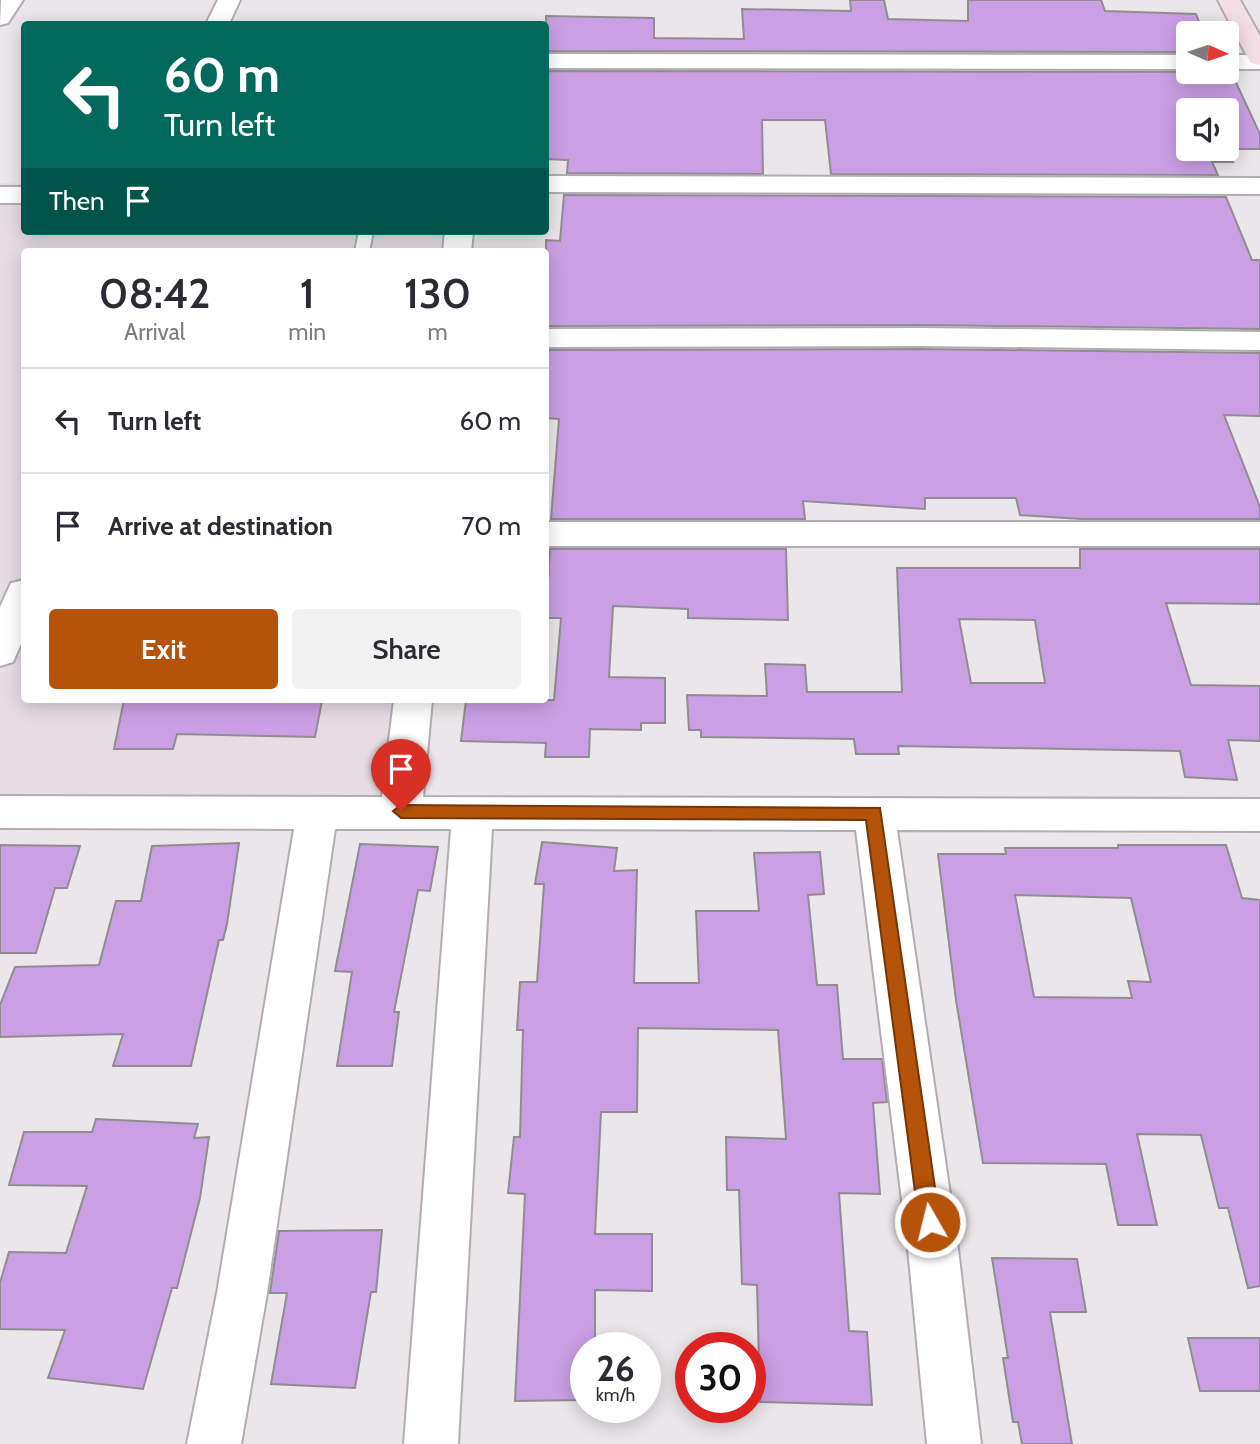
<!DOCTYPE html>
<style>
:root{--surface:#fff;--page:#f2f2f3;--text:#2b2b33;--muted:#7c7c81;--line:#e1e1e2;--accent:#b45309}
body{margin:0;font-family:Cabin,sans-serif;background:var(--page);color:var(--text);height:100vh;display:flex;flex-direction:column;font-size:26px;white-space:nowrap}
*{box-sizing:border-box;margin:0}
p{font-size:23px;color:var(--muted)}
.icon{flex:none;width:38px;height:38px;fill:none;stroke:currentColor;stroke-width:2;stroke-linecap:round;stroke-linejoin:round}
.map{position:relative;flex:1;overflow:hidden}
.drawer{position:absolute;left:21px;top:248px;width:528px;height:455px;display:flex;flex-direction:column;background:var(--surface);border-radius:7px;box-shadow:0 4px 18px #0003}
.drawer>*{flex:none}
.top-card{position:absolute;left:21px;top:21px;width:528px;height:214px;border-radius:7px;box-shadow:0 4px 18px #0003;background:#00695c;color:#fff;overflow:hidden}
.needle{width:46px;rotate:93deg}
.tools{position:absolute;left:1176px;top:21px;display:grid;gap:14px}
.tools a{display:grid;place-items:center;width:63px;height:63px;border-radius:7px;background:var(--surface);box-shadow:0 4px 18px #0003;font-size:35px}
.speed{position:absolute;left:570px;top:1332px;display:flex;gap:14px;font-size:35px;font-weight:700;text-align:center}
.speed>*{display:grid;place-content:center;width:91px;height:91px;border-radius:50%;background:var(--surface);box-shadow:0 4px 18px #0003;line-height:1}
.speed small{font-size:18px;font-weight:400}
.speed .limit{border:10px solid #d22;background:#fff;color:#111}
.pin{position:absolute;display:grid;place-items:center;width:60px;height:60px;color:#fff;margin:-72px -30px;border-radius:50% 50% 50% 0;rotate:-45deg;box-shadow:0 0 7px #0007}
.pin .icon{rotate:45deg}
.me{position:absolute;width:77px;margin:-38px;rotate:352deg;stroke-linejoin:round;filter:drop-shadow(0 0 5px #0008)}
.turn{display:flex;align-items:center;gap:24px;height:147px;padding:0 28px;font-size:32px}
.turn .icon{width:91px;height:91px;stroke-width:2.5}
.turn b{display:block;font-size:49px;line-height:60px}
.then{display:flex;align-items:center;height:66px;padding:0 28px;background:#0003;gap:14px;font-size:26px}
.eta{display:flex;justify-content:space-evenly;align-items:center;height:119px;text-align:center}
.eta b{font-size:42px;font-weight:600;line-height:49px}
.button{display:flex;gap:14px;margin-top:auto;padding:14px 28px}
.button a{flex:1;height:80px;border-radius:7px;background:var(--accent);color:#fff;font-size:28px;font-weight:600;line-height:80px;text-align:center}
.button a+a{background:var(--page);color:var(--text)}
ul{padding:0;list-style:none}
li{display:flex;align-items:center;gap:21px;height:105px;padding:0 28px;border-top:2px solid var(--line)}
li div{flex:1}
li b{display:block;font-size:26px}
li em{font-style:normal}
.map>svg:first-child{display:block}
</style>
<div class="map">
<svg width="1260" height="1444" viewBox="0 0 1260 1444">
<rect width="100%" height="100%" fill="#ebe6e9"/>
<polygon fill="#e7dbe4" points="0,183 24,184 24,231 472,231 470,252 24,252 24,700 431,700 422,798 0,796"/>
<g fill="#ca9fe4" stroke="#908d92" stroke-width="2" fill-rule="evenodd">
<polygon points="850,0 884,0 888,19 968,21 968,0 1101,0 1105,11 1196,14 1203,33 1188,33 1188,52 546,51 546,16 654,18 654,38 744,39 742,9 851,11"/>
<path d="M546,71L1219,72L1232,74L1260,134V149H1226L1233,162H1212L1218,175L831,174L825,120H762L763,174L567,173L568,160L546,159ZM1188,110H1227V149H1188Z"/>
<polygon points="564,195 1226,197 1252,260 1260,260 1260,329 921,325 546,326 546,240 560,241"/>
<polygon points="921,349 1260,353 1260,416 1224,415 1260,507 1260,519 1081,519 1020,515 1016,498 925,498 925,509 803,501 805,519 551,519 559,419 546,418 546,350"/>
<polygon points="550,549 786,549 788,620 688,618 688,609 613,606 609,677 665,678 665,723 641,723 641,730 590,729 589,757 545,757 546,743 461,741 466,700 554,700 561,618 546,618"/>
<path d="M1080,549H1260V604L1166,603L1191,685L1260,686V741L1228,740L1237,780L1185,777L1180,751L898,746L899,754H856L854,739L701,737V730H689L687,695L767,696L765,664L805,665L807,692H902L897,568H1080ZM959,619L1035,620L1045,683H971Z"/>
<polygon points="124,700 256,700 322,701 315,737 177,734 173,749 114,749"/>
<polygon points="542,842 617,848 614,871 637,870 634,983 699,983 696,911 759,911 754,853 820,852 824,894 808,895 817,985 837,985 843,1059 882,1059 887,1102 873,1103 880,1194 839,1193 849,1331 867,1332 872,1405 760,1402 757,1285 742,1284 739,1190 727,1190 726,1137 786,1139 778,1030 638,1028 637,1112 601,1112 595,1234 652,1234 652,1291 595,1290 595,1348 586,1348 586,1400 515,1401 525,1194 508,1193 514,1137 520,1137 523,1030 517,1030 520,982 537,982 544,884 535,884"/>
<polygon points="239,843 227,924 223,940 219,940 191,1066 113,1066 123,1034 0,1037 0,1005 15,967 99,965 116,901 141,901 152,846"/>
<polygon points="360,844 438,847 430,891 418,890 394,1012 399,1012 392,1066 337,1066 352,972 335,971"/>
<polygon points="0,845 80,846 67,888 55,888 36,953 0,953"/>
<path d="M1118,845H1226L1242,898L1260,900V1286L1248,1288L1228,1208H1219L1201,1135L1137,1134L1157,1225H1118L1106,1164L983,1163L956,1000L938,854H1006L1005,848H1118ZM1015,895L1131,898L1151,982L1128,981L1132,998L1034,997Z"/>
<polygon points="96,1119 198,1124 194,1138 209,1137 200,1198 177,1288 172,1288 143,1389 48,1378 65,1330 0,1329 0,1283 9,1252 66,1253 87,1186 9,1185 24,1132 92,1132"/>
<polygon points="382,1230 376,1292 371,1292 355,1388 271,1384 287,1293 270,1293 279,1231"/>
<polygon points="992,1258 1077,1259 1086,1312 1050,1312 1072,1444 1022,1444 1018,1422 1013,1422 1003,1358 1008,1358"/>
<polygon points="1188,1338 1260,1338 1260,1391 1200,1391"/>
</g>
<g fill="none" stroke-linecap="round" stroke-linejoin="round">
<defs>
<polygon id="service" points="359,231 373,231 369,252 355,252"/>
<g id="minor">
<polygon points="23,0 8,23 0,25 1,0"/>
<polygon points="218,0 240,0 229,24 206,24"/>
<polygon points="546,54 1188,55 1188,69 546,68"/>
<rect x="1227" y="55" width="33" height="14"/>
<polygon points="546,176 1260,178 1260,194 546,192"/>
<rect x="0" y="187" width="24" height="16"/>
<polygon points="445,231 473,231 471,252 443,252"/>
<polygon points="921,328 1260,332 1260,350 921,346 546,347 546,329"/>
<rect x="546" y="522" width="714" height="24"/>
<polygon points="24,580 24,637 13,662 0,666 0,607 11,583"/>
<polygon points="394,700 432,700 423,797 1260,799 1260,831 897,830 958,1249 981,1444 927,1444 908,1249 856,830 492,829 458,1444 404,1444 451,829 335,829 267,1293 241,1444 187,1444 217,1293 294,829 0,828 0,796 382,797"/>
</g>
<polygon id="secondary" points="1218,0 1240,0 1260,36 1260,65 1251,63 1248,58"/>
</defs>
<use href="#service" stroke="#b2adb0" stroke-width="4"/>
<use href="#minor" stroke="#b2adb0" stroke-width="4"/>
<use href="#secondary" stroke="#b2adb0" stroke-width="4"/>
<use href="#service" fill="#fff" fill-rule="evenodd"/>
<use href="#minor" fill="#fff" fill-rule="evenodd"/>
<use href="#secondary" fill="#f5dee5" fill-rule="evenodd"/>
</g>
<polygon fill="#b45309" stroke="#753606" stroke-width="2" points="401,805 880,808 940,1222 937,1229 930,1232 922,1229 919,1222 866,820 401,818 393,811"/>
</svg>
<div class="tools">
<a><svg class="needle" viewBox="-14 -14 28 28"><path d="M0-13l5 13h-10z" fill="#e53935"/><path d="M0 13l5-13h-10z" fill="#7c7c81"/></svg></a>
<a><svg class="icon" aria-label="sound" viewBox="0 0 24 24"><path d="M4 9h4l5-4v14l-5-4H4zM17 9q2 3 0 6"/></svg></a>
</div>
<div class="speed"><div>26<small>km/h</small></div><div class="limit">30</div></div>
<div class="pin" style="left:401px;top:811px;background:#d93025"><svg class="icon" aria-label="arrive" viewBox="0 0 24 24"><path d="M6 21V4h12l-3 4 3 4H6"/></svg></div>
<svg class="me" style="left:930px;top:1222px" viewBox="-20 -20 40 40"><circle r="17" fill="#b45309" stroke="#fff" stroke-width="3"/><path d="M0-11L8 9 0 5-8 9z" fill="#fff"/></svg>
<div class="top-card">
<div class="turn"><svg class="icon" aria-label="left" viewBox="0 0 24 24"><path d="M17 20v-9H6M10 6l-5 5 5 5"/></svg><div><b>60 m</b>Turn left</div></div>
<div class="then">Then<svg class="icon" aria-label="arrive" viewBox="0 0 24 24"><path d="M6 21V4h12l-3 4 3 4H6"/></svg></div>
</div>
<section class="drawer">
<div class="eta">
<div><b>08:42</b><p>Arrival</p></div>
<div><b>1</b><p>min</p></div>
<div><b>130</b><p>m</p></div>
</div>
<ul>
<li><svg class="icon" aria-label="left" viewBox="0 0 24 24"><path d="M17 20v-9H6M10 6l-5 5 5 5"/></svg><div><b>Turn left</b></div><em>60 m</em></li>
<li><svg class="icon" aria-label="arrive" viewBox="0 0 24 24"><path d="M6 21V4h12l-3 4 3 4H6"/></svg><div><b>Arrive at destination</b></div><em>70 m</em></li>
</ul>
<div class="button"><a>Exit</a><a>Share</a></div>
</section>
</div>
